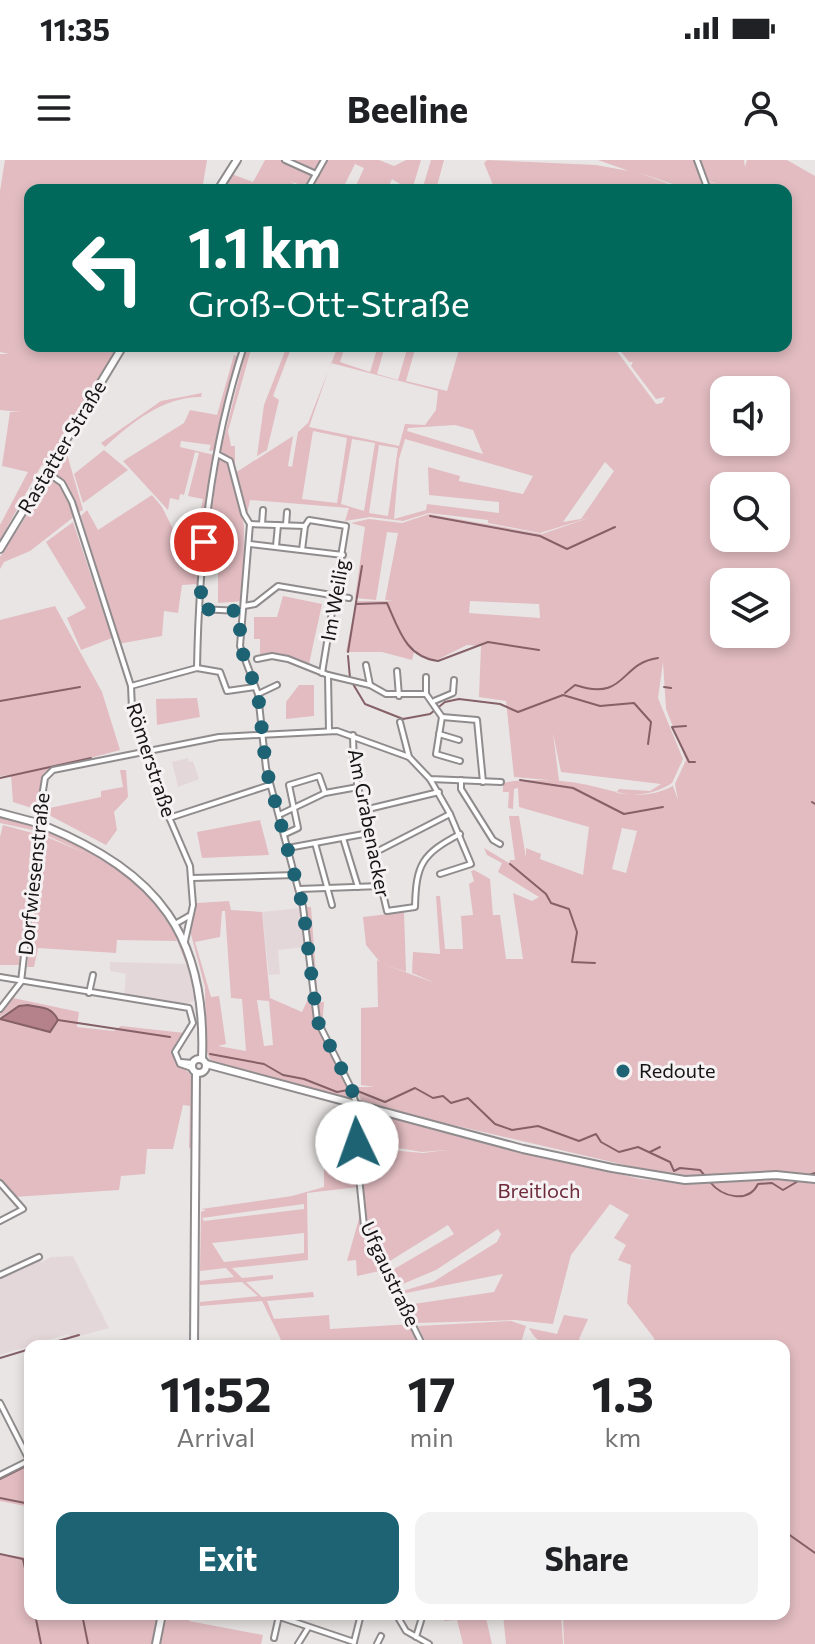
<!DOCTYPE html>
<meta charset="utf-8">
<style>
:root{--surface:#fff;--page:#f2f2f2;--text:#202124;--muted:#757577;--accent:#1e6374}
body{margin:0;font-family:Commissioner,sans-serif;background:var(--page);color:var(--text);height:100vh;display:flex;flex-direction:column;font-size:30px;white-space:nowrap}
*{box-sizing:border-box;margin:0}
p{font-size:26px;color:var(--muted)}
.icon{flex:none;width:44px;height:44px;fill:none;stroke:currentColor;stroke-width:2;stroke-linecap:round;stroke-linejoin:round}
.map{position:relative;flex:1;overflow:hidden}
.panel{position:absolute;left:24px;top:1180px;width:766px;height:280px;display:flex;flex-direction:column;background:var(--surface);border-radius:16px;box-shadow:0 4px 12px #0003}
.panel>*{flex:none}
.banner{position:absolute;left:24px;top:24px;width:768px;height:168px;border-radius:16px;box-shadow:0 4px 12px #0003;background:#00695c;color:#fff;overflow:hidden}
.buttons{position:absolute;left:710px;top:216px;display:grid;gap:16px}
.buttons a{display:grid;place-items:center;width:80px;height:80px;border-radius:16px;background:var(--surface);box-shadow:0 4px 12px #0003;font-size:40px}
.pin{position:absolute;display:grid;place-items:center;width:68px;height:68px;color:#fff;margin:-34px;border:4px solid #fff;border-radius:50%;box-shadow:0 2px 8px #0007}
.me{position:absolute;width:88px;margin:-44px;rotate:357deg;stroke-linejoin:round;filter:drop-shadow(0 0 6px #0008)}
.turn{display:flex;align-items:center;gap:28px;height:168px;padding:0 32px;font-size:36px}
.turn .icon{width:104px;height:104px;stroke-width:2.5}
.turn b{display:block;font-size:56px;line-height:68px}
.eta{display:flex;justify-content:space-evenly;align-items:center;height:136px;text-align:center}
.eta b{font-size:48px;font-weight:700;line-height:56px}
.action{display:flex;gap:16px;margin-top:auto;padding:16px 32px}
.action a{flex:1;height:92px;border-radius:16px;background:var(--accent);color:#fff;font-size:32px;font-weight:700;line-height:92px;text-align:center}
.action a+a{background:var(--page);color:var(--text)}
.status{display:flex;justify-content:space-between;align-items:center;height:56px;padding:0 40px;background:var(--surface);direction:ltr}
.status svg{height:22px;fill:currentColor}
header{display:flex;justify-content:space-between;align-items:center;height:104px;padding:0 32px;background:var(--surface);font-size:36px;font-weight:700}
.map>svg:first-child{display:block}
</style>
<div class="status"><b>11:35</b><svg viewBox="0 0 49 12"><path d="M0 12V9h3v3zM5 12V6h3v6zM10 12V3h3v9zM15 12V0h3v12zM26 1h20v11H26zM47 4h2v5h-2z"/></svg></div>
<header><svg class="icon" aria-label="menu" viewBox="0 0 24 24"><path d="M4 6h16M4 12h16M4 18h16"/></svg>Beeline<svg class="icon" aria-label="person" viewBox="0 0 24 24"><circle cx="12" cy="8" r="4"/><path d="M4 21q1-7 8-7t8 7"/></svg></header>
<div class="map">
<svg width="815" height="1484" viewBox="0 0 815 1484">
<rect width="100%" height="100%" fill="#e9e5e5"/>
<g fill="#e4d7d9">
<polygon points="188,598 189,602 193,601 199,619 178,627 172,602"/>
<polygon points="301,748 304,787 278,790 280,814 269,815 262,752"/>
<polygon points="110,802 188,804 195,841 180,845 124,837 126,814 110,811"/>
<polygon points="73,1096 109,1168 72,1178 68,1174 0,1195 0,1117 34,1100 42,1102 51,1097"/>
</g>
<g fill="#e2bcc1" fill-rule="evenodd">
<polygon points="5,0 207,0 202,30 30,30 30,186 119,186 51,299 41,306 0,380 0,365 28,312 2,306 10,252 21,252 0,250 0,194 9,194 0,192 0,31"/>
<polygon points="265,0 321,0 305,27 290,21 304,30 268,27 269,30 219,30 229,13 253,22"/>
<polygon points="327,0 379,0 394,6 406,0 421,0 412,30 398,30 400,24 392,19 387,30 354,30 364,8 355,4 342,30 311,30"/>
<polygon points="431,0 444,0 436,30 422,30"/>
<polygon points="487,0 596,5 629,11 598,0 695,0 706,29 690,30 637,12 685,30 495,30 484,3"/>
<path d="M700,0H744L745,7L747,0H787L815,16V1014L692,1016L642,1009L363,944L355,927H374L361,925V848L378,847L377,800L380,802L366,785L363,757L404,752L406,812L380,803L435,823L412,813L413,792L440,794L436,736H440L445,789H463L461,756L473,755L469,724L474,721L471,711L474,710L490,719L493,755H500L506,799H523L513,733L532,741L539,737L498,712L502,703L487,695L484,688L509,703L510,700H515L509,656H519L526,698V688L541,694L540,699L583,715L589,667L519,647L518,628L514,629L513,649L508,648L509,632H503V623C521,618 563,620 583,624C617,631 640,643 673,626L678,640L675,624L686,600L666,549L663,502L658,538L683,599L672,623C653,635 638,636 616,633L619,629L650,631L661,624L561,612L553,573L559,621L514,617L506,541L479,537L481,486L467,485L437,500L416,494L415,488L412,500L382,492H346L356,441H394L385,440L398,373L387,372L376,440L355,438L365,367L351,363L369,359L402,363L429,354L542,374L592,357L540,373L488,363V360L429,353L403,361L370,357L345,361L349,348L250,340L247,354L235,313L293,276L288,306L292,307L298,272L308,263L338,186H345L340,202L370,212L378,186H385L377,214L398,220L408,186H416L406,221L447,231L460,186H613L656,244L662,243L665,237L656,239L631,206L633,202H629L617,186H786V30H712L708,22L716,23L708,21ZM331,203L438,231L436,250L425,265L405,264L399,286L309,267ZM724,230H776V282H724ZM455,265L473,270L483,294L407,271L408,268ZM313,271L347,278L337,343L302,339ZM352,279L375,283L364,351L341,344ZM405,279L533,316L523,334L459,321L460,316L428,307L429,335L499,342V353L427,344L426,350L394,359L399,299ZM379,285L398,288L388,356L369,353ZM605,302L614,311L581,359L563,362ZM724,326H776V378H724ZM724,422H776V474H724ZM470,441L539,444L540,458L469,453ZM622,668L637,671L626,713L612,709Z"/>
<polygon points="247,186 252,186 228,271 231,286 235,286 235,309 221,290"/>
<polygon points="287,186 292,186 273,236 279,240 267,290 257,296 264,245"/>
<polygon points="234,195 238,197 215,290 209,291 218,263 211,285 181,281 180,287 214,295 197,404 192,401 175,364 197,368 203,339 188,336 199,293 195,292 184,335 180,334 179,340 170,338 168,350 123,301 184,263 190,250 217,255"/>
<path d="M202,233L201,237C163,237 132,262 105,287L101,283L161,241Z"/>
<polygon points="104,290 128,310 83,343 74,314"/>
<polygon points="67,294 83,350 79,352 67,326 54,311"/>
<polygon points="219,298 229,302 244,366 243,441 218,443 218,400 205,398"/>
<polygon points="50,319 63,327 75,356 30,391 4,402 0,409 0,397"/>
<polygon points="152,335 162,347 192,407 199,407 198,424 182,425 178,453 164,451 162,476 118,484 81,356 87,350 98,370"/>
<polygon points="73,362 112,478 81,490 67,458 86,448 46,382"/>
<polygon points="283,436 322,444 309,504 283,495 260,495 260,479 254,479 254,457 277,457"/>
<polygon points="55,446 102,532 120,590 49,609 44,613 35,649 13,642 11,615 0,616 0,460"/>
<polygon points="299,525 314,525 314,556 286,559 286,542"/>
<polygon points="197,538 200,557 157,565 156,539"/>
<polygon points="120,610 126,610 128,637 114,652 117,670 106,685 45,653 45,649 101,637 101,631 123,627"/>
<path d="M0,657C91,680 161,722 193,814H190L175,775L177,781L117,780L116,793L38,788L34,807H27L42,675L85,693L37,671L0,663Z"/>
<polygon points="260,660 269,695 202,698 197,672"/>
<polygon points="3,665 36,674 35,681 31,681 22,805 0,805 0,677"/>
<path d="M229,741L231,750L262,752L270,838L302,852L311,832L315,862L349,925L350,938L344,940L212,905L206,890L205,827L189,767L197,743ZM222,751H225L231,838L242,839L246,891L218,886L226,884L219,836L211,837L195,782L220,777ZM257,840L269,841L273,885L264,886Z"/>
<polygon points="305,747 311,747 318,842 324,842 322,868"/>
<path d="M13,838L79,852L77,867L114,871L121,866L185,873L173,895L193,918L194,990L189,988L190,946L183,945L173,989H147L145,1014L121,1016L119,1030L14,1037L0,1021V859L31,865L40,871L58,860C36,845 21,841 0,857V851Z"/>
<polygon points="334,947 352,952 355,1004 337,1002 335,1007 324,1006"/>
<path d="M361,950L640,1019L684,1023L799,1019L815,1022V1484H564L563,1454H784V1186H655L654,1178L627,1143L631,1105L618,1100L626,1085L614,1078L629,1055L610,1044L571,1095L553,1164L515,1160L416,1163L365,1066L358,987L423,993L447,990L422,992L361,982ZM448,1065L454,1074L389,1112L385,1104ZM498,1069L501,1074L497,1082L433,1122L399,1132L398,1126L436,1110ZM503,1114L494,1132L407,1145L401,1134Z"/>
<path d="M324,1008L357,1013L358,1027L307,1033L308,1100L232,1108L242,1118L273,1115V1119L246,1122L262,1137L313,1132L314,1137L267,1141L274,1159L329,1155L330,1169L411,1164L422,1186H284L262,1141L200,1146V1142L258,1136L242,1122L200,1125V1121L234,1117L226,1108L200,1111L201,1052L206,1050L201,1049L292,1036L324,1027ZM304,1044V1049L204,1061L202,1058ZM304,1073V1093L224,1102L212,1083Z"/>
<polygon points="360,1055 384,1110 357,1116 356,1100 347,1101"/>
<path d="M564,1155L588,1159L579,1179L588,1186C565,1186 540,1192 529,1168L557,1174Z"/>
<polygon points="511,1161 526,1166 520,1186 426,1183 418,1166"/>
<polygon points="30,1305 30,1347 0,1341 0,1320"/>
<polygon points="0,1394 30,1398 30,1454 159,1454 152,1484 0,1484"/>
<polygon points="166,1454 187,1454 189,1461 263,1475 261,1484 160,1484"/>
<polygon points="442,1454 485,1454 492,1484 463,1484 457,1460 444,1461"/>
<polygon points="503,1454 561,1454 563,1484 506,1484"/>
</g>
<path fill="#b5818a" stroke="#856067" stroke-width="2" d="M28,845C42,848 51,846 58,860L50,872L0,859L19,846Z"/>
<g fill="none" stroke-linecap="round" stroke-linejoin="round">
<g stroke="#856067" stroke-width="2">
<polyline points="430,356 540,376 567,389 615,367"/>
<path d="M356,444L387,443C399,470 406,497 438,501L488,482L539,490"/>
<polyline points="348,492 362,406"/>
<polyline points="348,496 350,518"/>
<polyline points="353,524 365,544 403,559 430,554 445,542 459,539 500,544 518,552 563,535 600,546 634,543 651,562 648,584"/>
<polyline points="664,527 671,528"/>
<path d="M565,533L575,525C627,542 619,503 658,498"/>
<polyline points="0,541 80,527"/>
<polyline points="686,566 672,567 689,602 695,602"/>
<polyline points="0,618 91,598"/>
<polyline points="520,620 573,628 624,654 663,647"/>
<polyline points="812,642 815,644"/>
<polyline points="510,704 546,734 551,743 569,749 577,772 572,802 595,803"/>
<polyline points="58,860 170,877"/>
<polyline points="210,894 264,904 283,915 304,919 337,932 348,930"/>
<polyline points="355,930 385,942 415,928 433,938 443,936 451,943 468,938 495,964 512,970 538,966 579,981 596,974 601,982 619,992 638,987 670,1002 674,1011 680,1008 700,1010 705,1016"/>
<polyline points="650,992 660,987"/>
<polyline points="809,1015 815,1013"/>
<path d="M710,1022C722,1037 748,1044 758,1024L772,1023L783,1030L800,1020"/>
<polyline points="41,1186 79,1175"/>
<polyline points="0,1198 30,1189"/>
<polyline points="0,1319 30,1304"/>
<polyline points="0,1338 30,1344"/>
<polyline points="784,1371 815,1393"/>
<polyline points="0,1394 23,1399 30,1432"/>
<polyline points="35,1454 41,1484"/>
<polyline points="82,1454 88,1484"/>
</g>
<defs>
<g id="street">
<polyline points="285,0 316,14"/>
<polyline points="697,0 708,30"/>
<polyline points="307,30 324,0"/>
<polyline points="217,294 230,301 244,354 250,364 240,486 258,534 266,608 303,747 317,860 352,930 357,948 357,997 364,1066 423,1186"/>
<polyline points="48,313 62,323 72,342 131,526"/>
<polyline points="250,364 305,366 309,360 346,366 322,513"/>
<polyline points="262,364 263,350"/>
<polyline points="286,365 287,352"/>
<polyline points="250,384 343,395"/>
<polyline points="276,386 278,365"/>
<polyline points="302,390 305,366"/>
<polyline points="244,446 255,444 278,426 349,438"/>
<polyline points="200,449 240,451"/>
<polyline points="257,499 272,496 288,499 328,515 370,525 386,534 426,534 442,557 436,594 460,601"/>
<polyline points="366,505 370,525"/>
<path d="M197,508C199,399 210,290 244,186"/>
<polyline points="397,511 399,536"/>
<polyline points="328,515 329,571"/>
<polyline points="426,517 426,534"/>
<polyline points="131,526 132,549 156,627 190,706 193,745 185,781"/>
<polyline points="131,526 197,508 220,512 227,531 255,527"/>
<polyline points="258,534 277,525"/>
<polyline points="434,541 453,533 454,520"/>
<polyline points="442,557 477,560 483,622"/>
<polyline points="400,562 409,597"/>
<polyline points="439,574 459,580"/>
<path d="M353,575L354,610L387,751L415,747C416,704 422,694 460,674"/>
<polyline points="430,619 450,654 471,704 440,714"/>
<polyline points="461,620 461,629 493,680 500,684"/>
<polyline points="364,650 439,632"/>
<polyline points="279,655 325,633 358,627"/>
<polyline points="169,658 270,625"/>
<polyline points="285,674 298,668 289,625 319,616 325,633"/>
<polyline points="343,678 358,727"/>
<polyline points="315,683 332,745"/>
<polyline points="288,688 369,673"/>
<polyline points="374,693 450,654"/>
<polyline points="192,718 295,715"/>
<polyline points="299,729 381,726"/>
<polyline points="175,764 189,756"/>
<polyline points="0,817 189,848 193,863 175,892 180,904 192,908"/>
<polyline points="89,833 93,815"/>
<polyline points="0,849 21,822 42,637 45,618 53,610 219,577 337,571 409,597 430,619 501,622"/>
<polyline points="181,902 192,903"/>
<polyline points="0,1023 23,1049 0,1061"/>
<polyline points="0,1115 39,1097"/>
<polyline points="0,1243 29,1300"/>
<polyline points="0,1315 28,1301"/>
<polyline points="271,1454 354,1482"/>
<polyline points="396,1454 406,1471 429,1484"/>
<polyline points="416,1477 423,1454"/>
<polyline points="274,1478 279,1456"/>
<polyline points="354,1482 361,1454"/>
<polyline points="298,1484 308,1468"/>
<polyline points="377,1484 381,1476"/>
</g>
<g id="secondary">
<polyline points="218,30 237,0"/>
<polyline points="0,389 123,186"/>
<polyline points="0,653 34,662"/>
<path d="M45,666C158,713 207,775 202,899"/>
<circle cx="199" cy="906" r="7"/>
<polyline points="206,904 523,989 612,1008 685,1020 776,1015 815,1019"/>
<polyline points="194,1186 196,913"/>
<polyline points="156,1484 162,1454"/>
</g>
</defs>
<use href="#street" stroke="#908c8d" stroke-width="8"/>
<use href="#secondary" stroke="#908c8d" stroke-width="10"/>
<use href="#street" stroke="#fff" stroke-width="4"/>
<use href="#secondary" stroke="#fff" stroke-width="6"/>
<defs>
<polyline id="secondary-bridge" points="34,662 45,666"/>
</defs>
<use href="#secondary-bridge" stroke="#908c8d" stroke-width="10" stroke-linecap="butt"/>
<use href="#secondary-bridge" stroke="#fff" stroke-width="6"/>
</g>
<g fill="none" stroke-linecap="round" stroke-linejoin="round">
<polyline stroke="#1e6374" stroke-width="14" stroke-dasharray="0 25.2" points="204,382 200,449 240,451 240,486 258,534 266,608 303,747 317,860 352,930 357,950 357,983"/>
</g>
<circle fill="#1e6374" stroke="#f6f2f3" stroke-width="3" cx="623" cy="911" r="8"/>
<g text-anchor="middle" stroke-width="6" stroke-linejoin="round" paint-order="stroke">
<g font-size="20" fill="#151414" stroke="#f6f2f3">
<text transform="translate(62 287) rotate(-59)" y="7">Rastatter Straße</text>
<text transform="translate(335 440) rotate(-80)" y="7">Im Weilig</text>
<text transform="translate(151 600) rotate(72)" y="7">Römerstraße</text>
<text transform="translate(369 663) rotate(79)" y="7">Am Grabenacker</text>
<text transform="translate(34 714) rotate(-84)" y="7">Dorfwiesenstraße</text>
<text transform="translate(390 1114) rotate(65)" y="7">Ufgaustraße</text>
</g>
<g font-size="20" fill="#151414" stroke="#f6f2f3" text-anchor="start">
<text x="639" y="918">Redoute</text>
</g>
<g font-size="20" fill="#6d2b3a" stroke="#f6f2f3">
<text x="539" y="1038">Breitloch</text>
</g>
</g>
</svg>
<div class="buttons">
<a><svg class="icon" aria-label="sound" viewBox="0 0 24 24"><path d="M4 9h4l5-4v14l-5-4H4zM17 9q2 3 0 6"/></svg></a>
<a><svg class="icon" aria-label="search" viewBox="0 0 24 24"><circle cx="10" cy="10" r="6"/><path d="M15 15l6 6"/></svg></a>
<a><svg class="icon" aria-label="layers" viewBox="0 0 24 24"><path d="M12 4l9 5-9 5-9-5zM3 14l9 5 9-5"/></svg></a>
</div>
<div class="pin" style="left:204px;top:382px;background:#d93025"><svg class="icon" aria-label="arrive" viewBox="0 0 24 24"><path d="M6 21V4h12l-3 4 3 4H6"/></svg></div>
<svg class="me" style="left:357px;top:983px" viewBox="-20 -20 40 40"><circle r="19" fill="#fff"/><path d="M0-13L10 11 0 6-10 11z" fill="#1e6374"/></svg>
<div class="banner">
<div class="turn"><svg class="icon" aria-label="left" viewBox="0 0 24 24"><path d="M17 20v-9H6M10 6l-5 5 5 5"/></svg><div><b>1.1 km</b>Groß-Ott-Straße</div></div>
</div>
<section class="panel">
<div class="eta">
<div><b>11:52</b><p>Arrival</p></div>
<div><b>17</b><p>min</p></div>
<div><b>1.3</b><p>km</p></div>
</div>
<div class="action"><a>Exit</a><a>Share</a></div>
</section>
</div>
